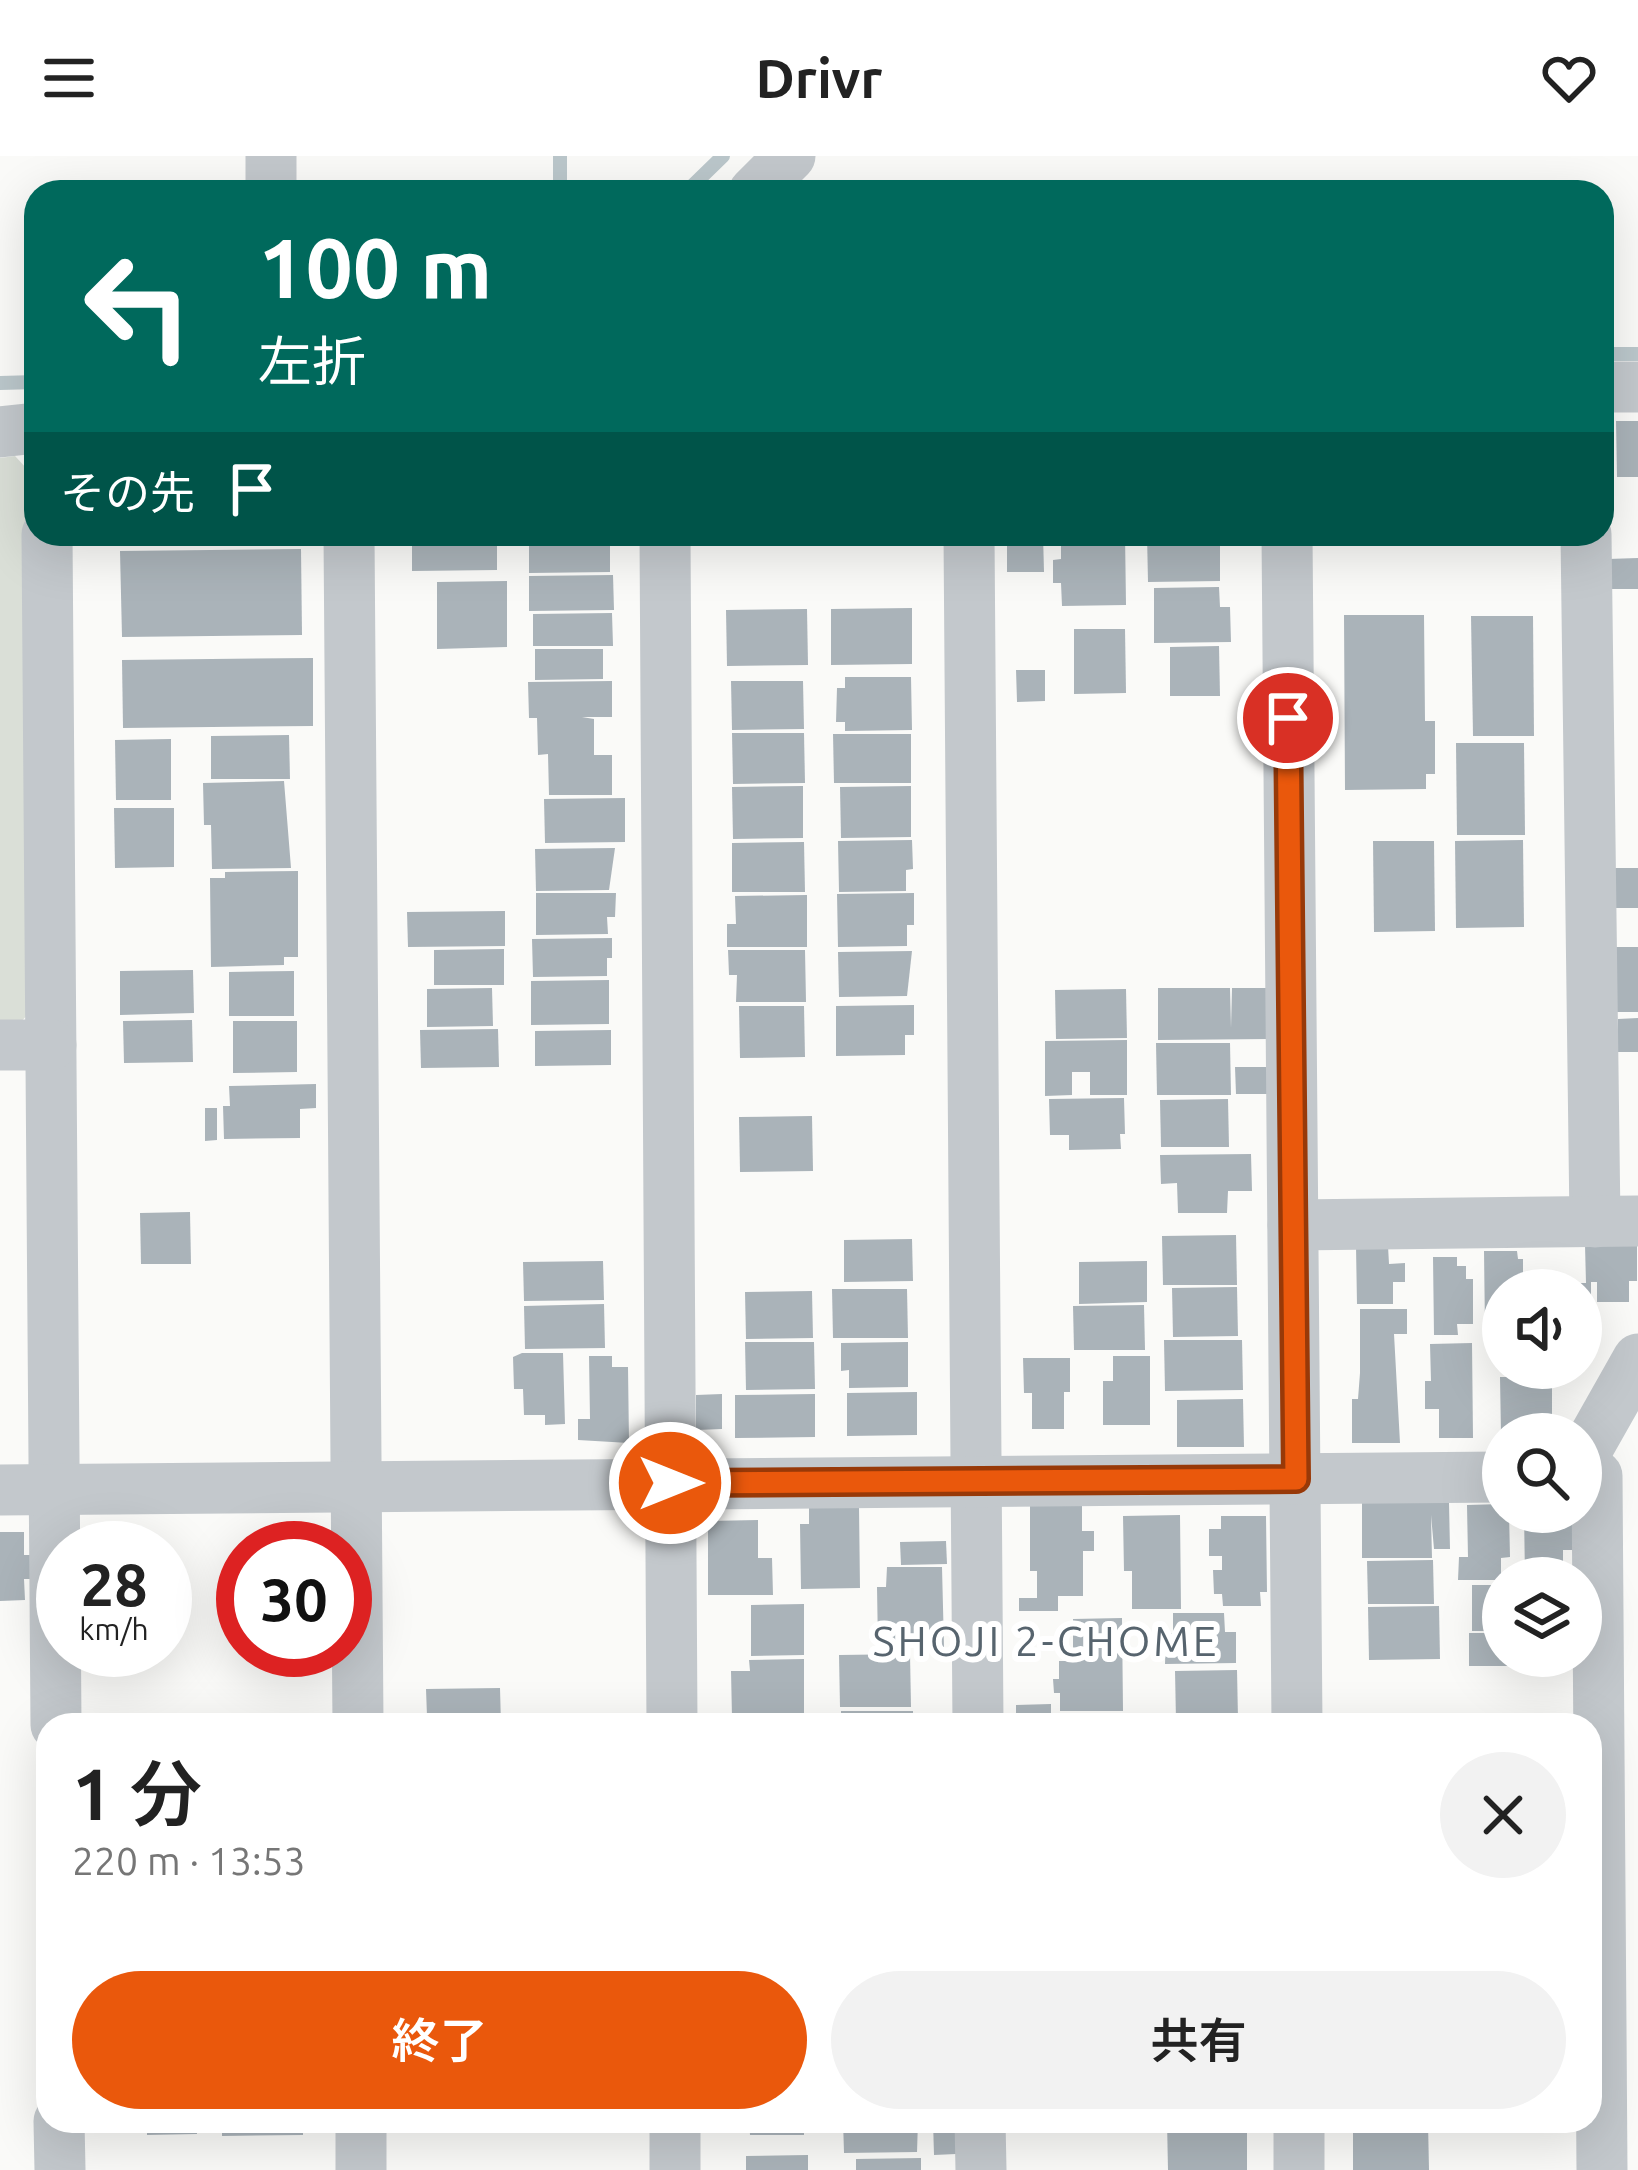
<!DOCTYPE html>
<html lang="ja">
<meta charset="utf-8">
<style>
:root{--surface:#fff;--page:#f2f2f2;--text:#222;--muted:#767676;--accent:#ea580c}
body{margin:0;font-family:Ubuntu,"Noto Sans JP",sans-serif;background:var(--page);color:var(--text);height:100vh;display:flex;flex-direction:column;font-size:45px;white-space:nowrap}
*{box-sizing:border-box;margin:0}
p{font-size:39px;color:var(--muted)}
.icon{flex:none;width:66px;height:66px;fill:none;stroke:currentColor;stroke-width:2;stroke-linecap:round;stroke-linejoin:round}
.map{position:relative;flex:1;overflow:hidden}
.panel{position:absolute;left:36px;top:1557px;width:1566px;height:420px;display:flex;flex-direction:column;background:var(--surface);border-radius:36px;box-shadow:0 12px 48px #0002}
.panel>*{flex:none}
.hud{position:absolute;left:24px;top:24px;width:1590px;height:366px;border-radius:36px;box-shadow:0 12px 48px #0002;background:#00695c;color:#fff;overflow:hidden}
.tools{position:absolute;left:1482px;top:1113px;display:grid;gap:24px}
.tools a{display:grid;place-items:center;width:120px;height:120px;border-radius:50%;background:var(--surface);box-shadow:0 12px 48px #0002;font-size:60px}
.speed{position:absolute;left:36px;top:1365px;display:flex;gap:24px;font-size:60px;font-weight:700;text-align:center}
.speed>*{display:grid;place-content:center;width:156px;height:156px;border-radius:50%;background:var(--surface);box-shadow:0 12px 48px #0002;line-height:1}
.speed small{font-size:30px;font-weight:400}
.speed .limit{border:18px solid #d22;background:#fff;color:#111}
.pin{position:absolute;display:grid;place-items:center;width:102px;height:102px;color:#fff;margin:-51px;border:6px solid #fff;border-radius:50%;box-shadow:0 3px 12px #0007}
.me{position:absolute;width:132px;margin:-66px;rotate:90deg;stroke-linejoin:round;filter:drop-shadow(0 0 9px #0008)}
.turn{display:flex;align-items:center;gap:42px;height:252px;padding:0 36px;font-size:54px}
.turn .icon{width:156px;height:156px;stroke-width:2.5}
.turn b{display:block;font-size:84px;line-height:102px}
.then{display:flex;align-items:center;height:114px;padding:0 36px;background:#0003;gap:24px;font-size:45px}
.round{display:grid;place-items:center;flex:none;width:126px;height:126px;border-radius:63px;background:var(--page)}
.summary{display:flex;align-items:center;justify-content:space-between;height:204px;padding:0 36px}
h1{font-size:72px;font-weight:600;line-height:90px}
.action{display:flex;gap:24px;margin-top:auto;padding:24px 36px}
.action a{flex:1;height:138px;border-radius:72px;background:var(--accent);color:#fff;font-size:48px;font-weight:600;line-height:138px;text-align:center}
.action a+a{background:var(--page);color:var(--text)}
header{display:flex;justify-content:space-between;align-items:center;height:156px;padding:0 36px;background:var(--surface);font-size:54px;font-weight:600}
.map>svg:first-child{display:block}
</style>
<header><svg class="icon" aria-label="menu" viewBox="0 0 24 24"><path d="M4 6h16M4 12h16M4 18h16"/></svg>Drivr<svg class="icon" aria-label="heart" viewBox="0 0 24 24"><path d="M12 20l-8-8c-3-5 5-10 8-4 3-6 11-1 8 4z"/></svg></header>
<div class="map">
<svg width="1638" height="2014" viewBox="0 0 1638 2014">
<rect width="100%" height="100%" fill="#fafaf8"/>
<polygon fill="#dadfd7" points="15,300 27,313 31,855 18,869 0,869 0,302"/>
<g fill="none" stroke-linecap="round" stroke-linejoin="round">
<g stroke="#bbc7cb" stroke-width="14">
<polyline points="560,0 560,36"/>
<polyline points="686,36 723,0"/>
<polyline points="1602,198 1638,198"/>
<polyline points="0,227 36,226"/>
</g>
</g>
<g fill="#aab3b9">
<polygon points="1616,265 1638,265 1638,321 1617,321"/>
<polygon points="412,378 497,378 497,414 412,415"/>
<polygon points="1007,378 1043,378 1044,416 1007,416"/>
<polygon points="1061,378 1125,378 1126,449 1062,450 1061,427 1053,427 1053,404 1061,403"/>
<polygon points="1147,378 1220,379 1220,425 1148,426"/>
<polygon points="610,385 610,416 529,417 529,386"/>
<polygon points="301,393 302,479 122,481 120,395"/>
<polygon points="1638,402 1638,433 1608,433 1608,403"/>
<polygon points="613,419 614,454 529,455 529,420"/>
<polygon points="507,425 507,491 437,493 437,426"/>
<polygon points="1219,431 1220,451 1230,451 1231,486 1154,487 1154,432"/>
<polygon points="912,452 912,508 831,509 831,453"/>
<polygon points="807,453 808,509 727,510 726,454"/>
<polygon points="612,457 613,490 533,490 533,458"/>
<polygon points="1344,459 1424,459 1425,565 1435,565 1435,618 1426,618 1426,633 1345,634"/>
<polygon points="1471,460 1533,460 1534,580 1473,580"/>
<polygon points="1074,473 1125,473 1126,537 1074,538"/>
<polygon points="1219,490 1220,540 1170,540 1170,491"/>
<polygon points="535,493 603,493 603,523 535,524"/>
<polygon points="313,502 313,570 123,572 122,504"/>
<polygon points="1016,514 1045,514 1045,545 1017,546"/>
<polygon points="845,521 911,521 912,574 845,575 845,566 836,566 837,532 845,532"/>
<polygon points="612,525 612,561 582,561 594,563 594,599 612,599 612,639 549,639 548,598 538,599 537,562 529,562 528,526"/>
<polygon points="731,525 803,525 804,573 732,574"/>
<polygon points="732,577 804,577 805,627 733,628"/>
<polygon points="833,578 911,578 911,627 834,627"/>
<polygon points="289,579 290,623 211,623 211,580"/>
<polygon points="171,583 171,644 116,644 115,584"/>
<polygon points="1456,587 1524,587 1525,679 1457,679"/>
<polygon points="284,625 291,712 212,713 211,669 204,669 203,627"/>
<polygon points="803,630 803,682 733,683 732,631"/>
<polygon points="911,630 911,681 841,682 840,631"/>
<polygon points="625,642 625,686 545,687 544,643"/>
<polygon points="114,652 174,652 174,711 115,712"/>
<polygon points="912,684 913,713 906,714 906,735 839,736 838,685"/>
<polygon points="1523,684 1524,771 1456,772 1455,685"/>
<polygon points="1373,685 1434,685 1435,775 1374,776"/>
<polygon points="804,686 805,736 732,736 732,687"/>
<polygon points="615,692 609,734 536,735 535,693"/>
<rect x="1613" y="712" width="25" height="40"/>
<polygon points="298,715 298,801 284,801 284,809 211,811 210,722 225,722 225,716"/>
<polygon points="536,737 616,737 615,761 607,761 608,778 536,779"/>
<polygon points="914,737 914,769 907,769 907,790 838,791 837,738"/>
<polygon points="807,739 807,791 727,791 727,768 736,768 735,740"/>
<polygon points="505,755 505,790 408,791 407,756"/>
<polygon points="612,782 612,802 607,802 607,820 533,821 532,783"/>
<rect x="1613" y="791" width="25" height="65"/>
<polygon points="504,793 504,829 434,829 434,794"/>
<polygon points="728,794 805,794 806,846 736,846 737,819 729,819"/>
<polygon points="912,795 907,840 839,841 838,796"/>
<polygon points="193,814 194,857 120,859 120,815"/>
<polygon points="294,815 294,860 229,860 229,816"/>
<polygon points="609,824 609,868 531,869 531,825"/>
<polygon points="492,832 493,870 427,871 427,833"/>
<polygon points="1158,832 1230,832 1231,872 1232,832 1269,832 1270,883 1158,884"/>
<polygon points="1126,833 1127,882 1056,883 1055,834"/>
<polygon points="914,849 914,879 905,879 905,899 836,900 836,850"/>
<polygon points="739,850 804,850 805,901 740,902"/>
<polygon points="1638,862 1638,896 1618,896 1618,863"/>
<polygon points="192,864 193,906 124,907 123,865"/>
<polygon points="233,865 297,865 297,916 233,917"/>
<polygon points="498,873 499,911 421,912 420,874"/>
<polygon points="611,874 611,909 535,910 535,875"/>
<polygon points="1127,884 1127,939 1090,939 1090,916 1072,916 1072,939 1045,940 1045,885"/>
<polygon points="1156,887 1230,887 1231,939 1157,939"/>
<polygon points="1235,911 1269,911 1269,938 1236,938"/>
<polygon points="316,928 316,952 300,953 300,982 224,983 223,950 230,950 229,930"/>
<polygon points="1124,942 1125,978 1120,978 1121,993 1069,994 1069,979 1050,979 1049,943"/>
<polygon points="1228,943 1229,991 1161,991 1160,944"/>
<polygon points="205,952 217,952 217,984 205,985"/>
<polygon points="812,960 813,1015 740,1016 739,961"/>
<polygon points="1251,998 1252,1035 1228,1035 1227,1057 1178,1057 1177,1027 1161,1028 1160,999"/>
<polygon points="190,1056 191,1108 141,1108 140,1057"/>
<polygon points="1236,1079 1237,1129 1163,1129 1162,1080"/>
<polygon points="912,1083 913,1125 844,1126 844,1084"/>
<polygon points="1637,1088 1637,1125 1629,1125 1629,1146 1597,1146 1597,1126 1591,1126 1591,1152 1581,1153 1581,1134 1556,1134 1557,1127 1586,1127 1585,1089"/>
<polygon points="1356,1090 1388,1090 1389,1108 1405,1107 1405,1126 1393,1126 1393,1148 1357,1148"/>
<polygon points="1484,1095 1517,1095 1518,1103 1523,1103 1523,1134 1503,1134 1503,1173 1485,1173"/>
<polygon points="1433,1101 1457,1101 1457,1110 1466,1110 1466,1123 1473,1123 1473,1168 1457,1168 1458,1179 1434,1179"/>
<polygon points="603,1105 604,1144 524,1145 523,1106"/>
<polygon points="1147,1105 1147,1146 1079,1148 1079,1106"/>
<polygon points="1237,1131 1238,1180 1173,1181 1172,1132"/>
<polygon points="832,1133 907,1133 908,1182 833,1182"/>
<polygon points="812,1135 813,1182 746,1183 745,1136"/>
<polygon points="604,1148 605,1192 525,1193 524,1150"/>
<polygon points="1144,1149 1145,1194 1074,1194 1073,1150"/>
<polygon points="1360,1153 1407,1153 1407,1178 1394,1178 1400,1287 1352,1287 1352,1243 1358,1243 1360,1217"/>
<polygon points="1164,1184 1242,1184 1243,1234 1165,1235"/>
<polygon points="745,1186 814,1186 815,1233 746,1234"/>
<polygon points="908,1186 908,1231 849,1232 849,1214 841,1215 841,1187"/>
<polygon points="1472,1187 1473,1282 1439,1282 1439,1253 1425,1253 1425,1225 1431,1225 1430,1188"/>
<polygon points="522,1197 563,1197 565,1268 545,1269 545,1259 524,1259 523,1233 514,1233 513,1201"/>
<polygon points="589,1200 612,1200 612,1211 628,1211 629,1287 578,1284 578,1263 590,1263"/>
<polygon points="1113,1200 1150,1200 1150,1269 1103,1269 1103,1225 1113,1225"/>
<polygon points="1023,1202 1070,1202 1070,1236 1064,1236 1064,1273 1032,1273 1032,1237 1024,1237"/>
<polygon points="1500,1221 1552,1221 1552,1263 1528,1264 1529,1278 1501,1278"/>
<polygon points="917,1236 917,1279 847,1280 847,1237"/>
<polygon points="722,1238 722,1273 696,1274 696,1239"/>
<polygon points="815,1238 815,1281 735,1282 735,1239"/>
<polygon points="1243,1243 1244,1291 1177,1291 1177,1244"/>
<polygon points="1362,1345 1449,1347 1450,1393 1434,1393 1431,1359 1432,1402 1362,1402"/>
<polygon points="1082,1347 1082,1375 1094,1375 1094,1395 1083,1395 1083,1440 1058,1440 1058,1455 1019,1455 1019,1442 1037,1442 1037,1415 1030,1415 1030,1348"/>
<polygon points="1503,1348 1503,1356 1509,1356 1510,1401 1501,1402 1501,1424 1458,1424 1459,1401 1468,1401 1467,1349"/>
<polygon points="809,1351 859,1351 860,1432 801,1433 800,1368 809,1368"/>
<polygon points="1524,1356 1573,1356 1574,1394 1563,1394 1563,1421 1525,1422"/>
<polygon points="1180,1359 1181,1453 1132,1453 1132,1415 1124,1415 1123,1360"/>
<polygon points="1221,1360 1266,1360 1267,1436 1260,1436 1261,1450 1223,1450 1222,1438 1214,1438 1213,1414 1222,1414 1222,1400 1209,1400 1209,1373 1221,1373"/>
<polygon points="758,1364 758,1402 772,1402 773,1439 708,1439 708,1365"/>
<polygon points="0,1376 24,1376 24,1399 33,1399 32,1423 24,1423 25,1444 0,1445"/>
<polygon points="946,1385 947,1408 901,1409 900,1386"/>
<polygon points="1433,1404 1434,1448 1368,1448 1367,1405"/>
<polygon points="887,1411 942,1411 944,1491 878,1491 877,1431 886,1431"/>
<rect x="1472" y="1429" width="31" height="46"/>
<polygon points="804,1448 804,1499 751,1500 751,1449"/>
<polygon points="1439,1450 1440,1503 1369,1504 1368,1451"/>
<polygon points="1173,1457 1224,1457 1225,1476 1236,1476 1236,1507 1165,1508 1166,1477 1173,1477"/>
<polygon points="1122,1462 1123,1555 1060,1555 1060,1537 1054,1537 1053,1523 1059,1523 1059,1505 1073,1505 1073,1463"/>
<polygon points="1469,1477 1503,1477 1503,1500 1517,1500 1517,1510 1469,1510"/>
<polygon points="910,1498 911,1551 840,1551 839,1499"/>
<polygon points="804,1503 804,1560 732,1561 731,1515 750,1515 749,1504"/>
<polygon points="1237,1514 1238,1563 1176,1564 1175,1515"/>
<polygon points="500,1532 501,1569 451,1569 451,1559 427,1560 426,1533"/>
<polygon points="1051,1548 1051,1569 1016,1569 1016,1549"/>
<rect x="841" y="1555" width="72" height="14"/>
<rect x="741" y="1564" width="68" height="5"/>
<polygon points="147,1965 196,1965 197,1978 147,1979"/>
<polygon points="222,1965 303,1965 303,1979 222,1980"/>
<polygon points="749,1965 804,1965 804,1979 750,1979"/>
<polygon points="843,1965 918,1965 917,1996 844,1997"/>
<polygon points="933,1965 956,1965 956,1998 934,1999"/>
<polygon points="1167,1965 1247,1965 1247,2014 1168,2014"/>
<polygon points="1428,1966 1429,2014 1353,2014 1353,1967"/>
<polygon points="808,1999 808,2014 746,2014 746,2000"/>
<polygon points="921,2002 921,2014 856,2014 856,2003"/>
</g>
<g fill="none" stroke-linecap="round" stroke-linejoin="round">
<g stroke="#c3c8cc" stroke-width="51">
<polyline points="271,0 271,36"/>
<polyline points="754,36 790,0"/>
<polyline points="1602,231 1638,231"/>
<polyline points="0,276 36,272"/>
<polyline points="47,378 56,1569"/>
<polyline points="349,378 358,1569"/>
<polyline points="665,378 672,1569"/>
<polyline points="969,378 978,1569"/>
<polyline points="1287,378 1297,1569"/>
<polyline points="1586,378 1595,1066"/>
<polyline points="0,889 51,889"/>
<polyline points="1293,1069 1638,1065"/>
<polyline points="1581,1304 1638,1203"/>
<polyline points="1597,1320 1602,2014"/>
<polyline points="0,1334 1503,1321"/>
<polyline points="59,1965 60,2014"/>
<polyline points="361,1965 361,2014"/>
<polyline points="675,1965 675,2014"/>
<polyline points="980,1965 981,2014"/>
<polyline points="1299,1965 1299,2014"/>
</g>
</g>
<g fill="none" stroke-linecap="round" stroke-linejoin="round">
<defs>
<polyline id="route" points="670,1327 1296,1323 1288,562"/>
</defs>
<use href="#route" stroke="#983908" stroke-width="30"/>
<use href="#route" stroke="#ea580c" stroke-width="21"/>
</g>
<g text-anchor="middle" stroke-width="12" stroke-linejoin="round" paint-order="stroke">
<g font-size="42" letter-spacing="3" fill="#57646e" stroke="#fff">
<text x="1046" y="1500">SHOJI 2-CHOME</text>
</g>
</g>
</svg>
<div class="tools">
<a><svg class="icon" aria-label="sound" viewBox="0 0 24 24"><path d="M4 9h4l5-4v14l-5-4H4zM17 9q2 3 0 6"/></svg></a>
<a><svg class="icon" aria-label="search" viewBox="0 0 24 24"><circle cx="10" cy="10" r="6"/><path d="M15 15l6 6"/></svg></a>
<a><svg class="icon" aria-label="layers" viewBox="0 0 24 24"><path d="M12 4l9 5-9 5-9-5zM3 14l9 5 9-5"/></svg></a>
</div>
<div class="speed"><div>28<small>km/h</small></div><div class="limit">30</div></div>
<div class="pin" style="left:1288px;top:562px;background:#d93025"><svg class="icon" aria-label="arrive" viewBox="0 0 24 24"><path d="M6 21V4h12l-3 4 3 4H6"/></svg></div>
<svg class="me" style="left:670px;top:1327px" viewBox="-20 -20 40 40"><circle r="17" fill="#ea580c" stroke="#fff" stroke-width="3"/><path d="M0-11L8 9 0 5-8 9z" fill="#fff"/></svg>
<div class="hud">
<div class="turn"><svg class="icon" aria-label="left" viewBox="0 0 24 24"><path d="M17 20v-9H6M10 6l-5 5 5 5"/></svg><div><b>100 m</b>左折</div></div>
<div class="then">その先<svg class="icon" aria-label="arrive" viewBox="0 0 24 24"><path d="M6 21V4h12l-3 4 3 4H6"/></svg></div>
</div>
<section class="panel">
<div class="summary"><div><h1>1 分</h1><p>220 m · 13:53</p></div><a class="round"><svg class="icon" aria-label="close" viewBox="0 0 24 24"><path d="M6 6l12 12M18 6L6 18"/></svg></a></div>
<div class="action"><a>終了</a><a>共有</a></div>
</section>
</div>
